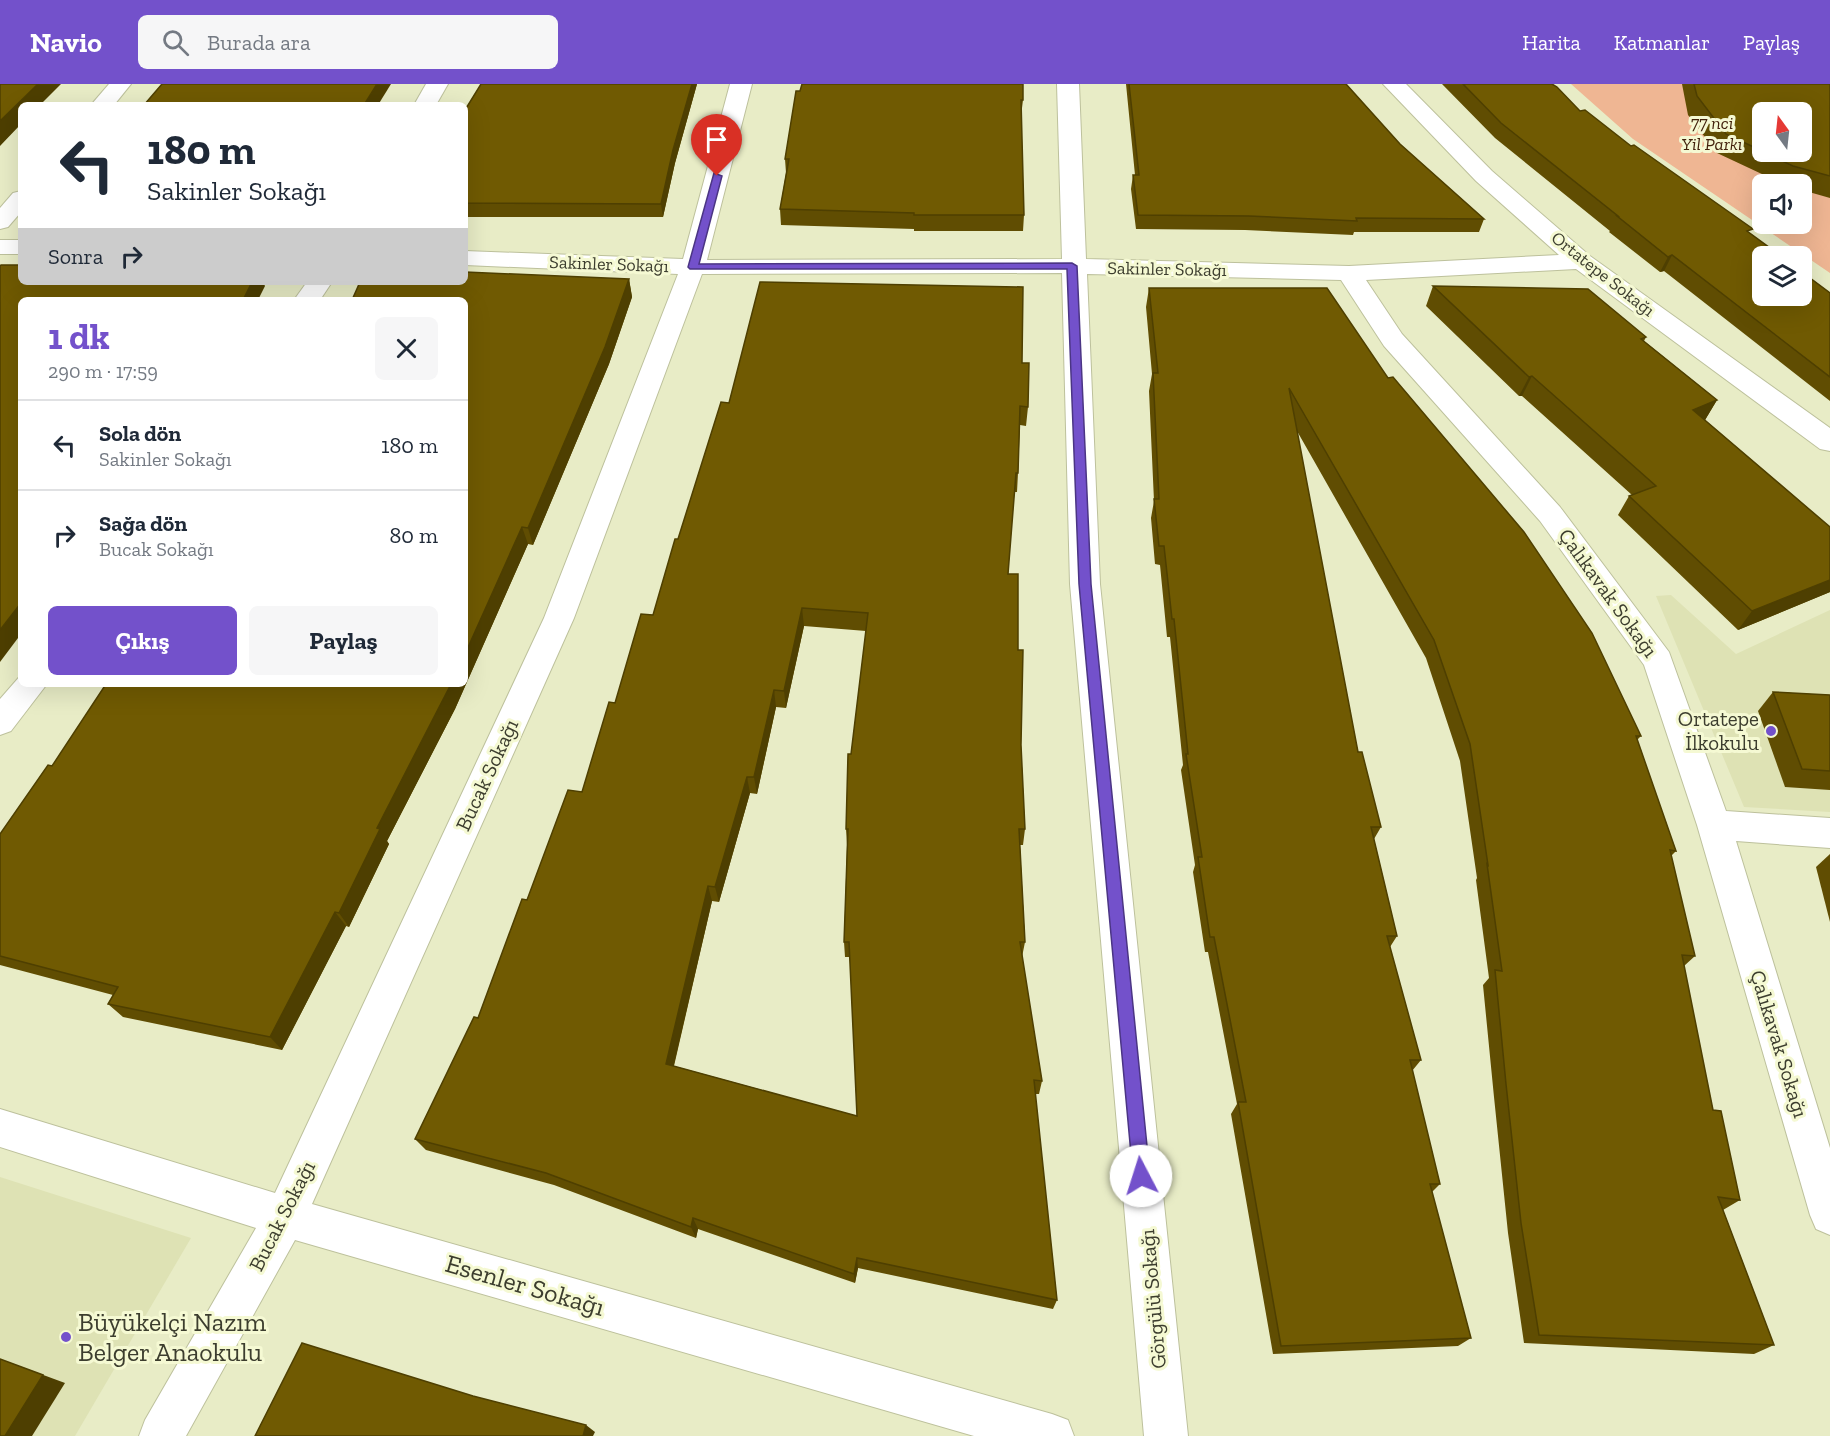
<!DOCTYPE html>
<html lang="tr">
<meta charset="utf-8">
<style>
:root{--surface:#fff;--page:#f6f6f7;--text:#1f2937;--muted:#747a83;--line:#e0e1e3;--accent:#7351cb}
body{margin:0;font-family:"Zilla Slab",serif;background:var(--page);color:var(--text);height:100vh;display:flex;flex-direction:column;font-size:22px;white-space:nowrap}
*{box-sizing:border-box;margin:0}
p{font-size:20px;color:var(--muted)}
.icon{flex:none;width:33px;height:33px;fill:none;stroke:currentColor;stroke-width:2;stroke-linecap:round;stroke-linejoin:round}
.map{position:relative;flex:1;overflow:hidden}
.side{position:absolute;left:18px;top:213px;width:450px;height:390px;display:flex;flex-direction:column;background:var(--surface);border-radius:9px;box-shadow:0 6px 24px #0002}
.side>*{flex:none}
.banner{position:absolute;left:18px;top:18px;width:450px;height:183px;border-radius:9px;box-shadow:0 6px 24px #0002;background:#fff;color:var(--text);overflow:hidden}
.needle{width:39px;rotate:345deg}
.controls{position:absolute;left:1752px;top:18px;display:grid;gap:12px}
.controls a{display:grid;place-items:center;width:60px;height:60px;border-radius:9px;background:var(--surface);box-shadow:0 6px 24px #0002;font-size:30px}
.pin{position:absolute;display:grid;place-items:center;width:51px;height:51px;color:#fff;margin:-62px -26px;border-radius:50% 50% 50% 0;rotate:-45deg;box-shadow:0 0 6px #0007}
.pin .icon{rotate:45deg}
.me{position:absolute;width:66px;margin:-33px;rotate:355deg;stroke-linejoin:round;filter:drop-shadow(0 0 4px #0008)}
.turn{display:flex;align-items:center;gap:21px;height:126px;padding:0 30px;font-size:27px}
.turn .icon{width:78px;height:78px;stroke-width:2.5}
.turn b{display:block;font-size:42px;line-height:51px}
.then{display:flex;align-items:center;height:57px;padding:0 30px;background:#0003;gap:12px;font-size:22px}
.round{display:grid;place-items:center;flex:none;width:63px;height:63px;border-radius:9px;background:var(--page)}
.headline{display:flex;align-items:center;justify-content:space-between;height:102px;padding:0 30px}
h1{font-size:36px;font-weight:700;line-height:45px;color:var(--accent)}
.button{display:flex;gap:12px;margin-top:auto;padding:12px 30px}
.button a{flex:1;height:69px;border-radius:9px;background:var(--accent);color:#fff;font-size:24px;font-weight:700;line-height:69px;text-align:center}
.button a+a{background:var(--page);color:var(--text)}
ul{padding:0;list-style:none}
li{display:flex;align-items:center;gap:18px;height:90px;padding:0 30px;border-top:2px solid var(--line)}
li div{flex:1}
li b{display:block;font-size:22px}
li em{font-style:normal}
header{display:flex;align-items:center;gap:36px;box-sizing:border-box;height:84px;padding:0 30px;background:var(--accent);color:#fff}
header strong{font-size:28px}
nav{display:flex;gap:33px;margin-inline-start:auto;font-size:21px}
.search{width:420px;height:54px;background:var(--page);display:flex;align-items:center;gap:15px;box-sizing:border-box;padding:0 21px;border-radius:9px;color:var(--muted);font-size:22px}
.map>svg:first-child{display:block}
</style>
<header>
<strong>Navio</strong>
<div class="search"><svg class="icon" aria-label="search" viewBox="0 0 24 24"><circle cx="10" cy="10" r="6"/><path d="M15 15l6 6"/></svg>Burada ara</div>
<nav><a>Harita</a><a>Katmanlar</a><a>Paylaş</a></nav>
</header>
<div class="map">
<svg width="1830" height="1352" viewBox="0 0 1830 1352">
<rect width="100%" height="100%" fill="#e8ecc6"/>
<g fill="#dee2b4">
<polygon points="1671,511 1736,570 1830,526 1830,728 1744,723 1656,512"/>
<polygon points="0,1093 191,1154 75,1352 0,1352"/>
</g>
<path fill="#efb693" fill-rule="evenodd" d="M1571,0H1830V189L1633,55ZM1762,28H1802V68H1762ZM1762,100H1802V140H1762Z"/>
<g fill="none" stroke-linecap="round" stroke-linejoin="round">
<defs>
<g id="minor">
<polygon points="109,0 131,0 114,21 91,21"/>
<polygon points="426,0 448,0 436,21 414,21"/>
<polygon points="730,0 752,0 707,176 1062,175 1057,0 1079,0 1086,175 1349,182 1559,171 1476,97 1383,0 1406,0 1492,87 1590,172 1830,344 1830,367 1820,365 1576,185 1366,196 1402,250 1560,423 1669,568 1726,727 1830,734 1830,764 1736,757 1830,1064 1830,1151 1816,1145 1810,1131 1697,741 1644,581 1540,437 1384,262 1341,196 1087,190 1100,500 1188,1352 1144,1352 1070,500 1062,189 702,190 574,534 312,1120 1052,1330 1068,1336 1074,1352 974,1352 295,1156 186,1352 139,1352 145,1336 256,1144 0,1063 0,1025 275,1109 544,534 678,190 465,181 465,167 683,175"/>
<polygon points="21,107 21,128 8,143 0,145 0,124 13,109"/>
<rect x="0" y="156" width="21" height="14"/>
<polygon points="307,198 332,198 320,216 294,216"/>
<polygon points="21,591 21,600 47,600 11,647 0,651 0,615"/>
</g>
</defs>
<use href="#minor" stroke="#bdc19c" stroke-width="2"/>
<use href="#minor" fill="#fff" fill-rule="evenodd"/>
</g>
<g fill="#604d02" fill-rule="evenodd">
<polygon points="481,0 697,0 675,79 663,133 465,133 465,26"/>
<polygon points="1126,0 1346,0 1400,60 1484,135 1479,148 1354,148 1353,151 1245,146 1136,145 1131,105 1133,91 1135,91"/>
<polygon points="1442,0 1552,0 1580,27 1631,62 1830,209 1830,317 1664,187 1660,188 1609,148 1610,147 1495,54"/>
<polygon points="1682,0 1830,0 1830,114 1802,106 1802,100 1783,100 1717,69 1688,31"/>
<polygon points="796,7 1023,16 1021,32 1024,131 1023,147 914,147 914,145 781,141 780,125 786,89 785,75"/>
<polygon points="629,195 632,213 609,280 533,461 528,460 455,625 387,757 389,760 349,843 346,842 282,966 123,933 108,920 113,911 0,881 0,750 52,682 465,600 465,216"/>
<polygon points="1433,202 1646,253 1644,257 1717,316 1705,336 1830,443 1830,508 1738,546 1618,431 1629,412 1632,411 1522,312 1519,312 1426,222"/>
<polygon points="1149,204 1388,294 1641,652 1637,656 1676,767 1671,772 1695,872 1684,882 1713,1026 1740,1116 1723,1126 1774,1261 1754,1270 1524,1259 1508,1149 1494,1013 1483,901 1489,894 1476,796 1477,794 1460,677 1426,574 1297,347 1358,668 1381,743 1374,755 1397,852 1390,863 1421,976 1412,987 1440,1100 1432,1108 1471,1254 1458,1262 1273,1270 1231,1030 1237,1020 1208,868 1205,868 1193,788 1195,781 1181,686 1183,681 1170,553 1167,553 1160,481 1155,480 1151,434 1154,417 1149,307 1152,290 1146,223"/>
<path d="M1022,279L1028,323L1026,342L1020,341L1018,389L1017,408H1014L1008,490L1018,566L1021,661L1025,745L1023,761H1020L1025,858L1022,873L1042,997L1039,1010H1035L1057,1216L1053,1225L858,1184L855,1199L698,1145L696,1154L554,1101L426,1066L415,1055L478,934L527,816L582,708L615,619L653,531L678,455L729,319ZM804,542L866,547L851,670L846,745L847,761L844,858L845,873H850L857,1032L674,982L712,817L719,818L750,709L757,710L776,623L786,624Z"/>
<polygon points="1773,608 1830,611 1830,706 1785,703 1758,627"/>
<polygon points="1830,770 1830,838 1816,783"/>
</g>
<g fill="#4e3f01">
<polygon points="38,0 61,0 40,21 21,21 21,40 0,62 0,37"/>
<polygon points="377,0 391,0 378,21 364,21"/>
<polygon points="692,0 697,0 675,79 663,133 661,120 673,66"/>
<polygon points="1672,171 1664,187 1660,188 1668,173"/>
<polygon points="629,195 632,213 609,280 533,461 528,444"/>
<polygon points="252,198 263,198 265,202 258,216 243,216"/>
<polygon points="1532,292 1522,312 1519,312 1529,293"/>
<polygon points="1717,316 1705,336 1693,326"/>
<polygon points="522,443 528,460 455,625 387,757 389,760 349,843 339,829 377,744 451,600 465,600 465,570"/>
<polygon points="1830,496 1830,508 1738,546 1752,527"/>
<polygon points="21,519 21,550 0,578 0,546"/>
<polygon points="802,524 804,542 786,624 784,607"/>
<polygon points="774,606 776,623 757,710 754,693"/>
<polygon points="747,693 750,709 719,818 715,803"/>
<polygon points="708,802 712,817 671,993 666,980"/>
<polygon points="335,828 346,842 282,966 270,953"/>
<polygon points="693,1134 698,1145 696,1154 691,1143"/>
<polygon points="857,1174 858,1184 855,1199 854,1190"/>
<polygon points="0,1275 65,1299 32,1352 5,1352"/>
<polygon points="586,1341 595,1348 593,1352 583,1352"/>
</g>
<g fill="#705a02" stroke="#4e3f01" stroke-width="1.5" fill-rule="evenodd">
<polygon points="0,0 38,0 0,37"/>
<polygon points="162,0 377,0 364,21 144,21"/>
<polygon points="481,0 692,0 673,66 661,120 465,119 465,26"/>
<polygon points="802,0 1023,0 1023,16 1021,16 1024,131 914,131 914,129 780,125 789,75 785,75 796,7 800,7"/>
<polygon points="1129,0 1346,0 1400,60 1484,135 1356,134 1357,137 1249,132 1138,131 1133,91 1139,91"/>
<polygon points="1463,0 1552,0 1557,3 1580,27 1585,26 1631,62 1634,61 1753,145 1747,147 1781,172 1762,172 1762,212 1802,212 1802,188 1830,209 1830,293 1672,171 1668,173 1617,132 1618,132 1501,39"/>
<polygon points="1694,0 1830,0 1830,92 1793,82 1763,68 1802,68 1802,28 1762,28 1762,67 1726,50 1697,12"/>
<polygon points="1,181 21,181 21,198 252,198 243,216 21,216 21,519 0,546 0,182"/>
<polygon points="465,188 629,195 605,263 528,444 522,443 465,570 465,216 352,216 360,198 465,198"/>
<path d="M760,198L1023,203L1022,279H1029L1028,323L1020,322L1018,389H1016L1008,490H1018V566H1023L1021,661L1025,745H1019L1025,858H1020L1042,997L1034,996L1057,1216L857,1174L854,1190L693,1134L691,1143L546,1089L415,1055L474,933L478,934L522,815L527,816L568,706L582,708L609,618L615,619L641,530L653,531L675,455H678L721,318L729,319ZM802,524L868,529L851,670H848L846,745H848L844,858H849L857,1032L666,980L708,802L715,803L747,693H754L774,606L784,607Z"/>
<polygon points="1433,202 1588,205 1646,253 1641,255 1717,316 1693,326 1830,443 1830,496 1752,527 1629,412 1656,402 1532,292 1529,293"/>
<polygon points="1149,204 1327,204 1388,294 1393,293 1524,448 1592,549 1641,652 1636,652 1676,767 1670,766 1695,872 1682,871 1713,1026 1721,1027 1740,1116 1718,1113 1774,1261 1539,1251 1521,1139 1506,1000 1495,886 1502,887 1487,780 1488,781 1470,660 1434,556 1289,304 1358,668 1362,668 1381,743 1371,743 1397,852 1387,852 1421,976 1410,976 1440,1100 1430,1100 1471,1254 1281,1262 1238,1018 1246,1018 1214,853 1210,853 1198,773 1202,773 1186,670 1188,670 1174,535 1172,535 1164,462 1159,462 1154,415 1159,415 1153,289 1158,289"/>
<polygon points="106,600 451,600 377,744 380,745 339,829 335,828 270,953 108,920 118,903 0,872 0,750 48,681 52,682"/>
<polygon points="1773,608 1830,611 1830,687 1802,685"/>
<polygon points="302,1259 473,1312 586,1341 583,1352 255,1352"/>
<polygon points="0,1275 43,1291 5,1352 0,1352"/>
</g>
<polygon fill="#7351cb" stroke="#4b3584" stroke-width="1.5" points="714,89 722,92 699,180 1072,179 1077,182 1091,500 1150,1092 1147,1098 1141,1100 1135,1098 1133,1092 1079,500 1067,185 690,185 688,183"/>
<g fill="#7351cb" stroke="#f5f9d3" stroke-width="2">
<circle cx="1771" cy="647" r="6"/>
<circle cx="66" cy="1253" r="6"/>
</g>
<g text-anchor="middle" stroke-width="6" stroke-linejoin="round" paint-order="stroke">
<g font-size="18" font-style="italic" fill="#43220c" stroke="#f5f9d3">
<text x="1712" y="45">77 nci<tspan x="1712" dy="21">Yil Parkı</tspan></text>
</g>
<g font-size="18" fill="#3c3d2e" stroke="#f5f9d3">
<text transform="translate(609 180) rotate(2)" y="6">Sakinler Sokağı</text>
<text transform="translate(1167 185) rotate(1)" y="6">Sakinler Sokağı</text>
<text transform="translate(1603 190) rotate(38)" y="6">Ortatepe Sokağı</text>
</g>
<g font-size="21" fill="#3c3d2e" stroke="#f5f9d3">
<text transform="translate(1608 509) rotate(54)" y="7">Çalıkavak Sokağı</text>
<text transform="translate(487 691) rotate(-65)" y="7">Bucak Sokağı</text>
<text transform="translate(1779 960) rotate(73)" y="7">Çalıkavak Sokağı</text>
<text transform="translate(282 1132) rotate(-63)" y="7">Bucak Sokağı</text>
<text transform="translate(1153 1215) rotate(-95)" y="7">Görgülü Sokağı</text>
</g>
<g font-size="21" fill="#3c3d2e" stroke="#f5f9d3" text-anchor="end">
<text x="1759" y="642">Ortatepe<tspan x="1759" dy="24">İlkokulu</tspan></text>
</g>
<g font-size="26" fill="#3c3d2e" stroke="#f5f9d3">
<text transform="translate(525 1201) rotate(16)" y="9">Esenler Sokağı</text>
</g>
<g font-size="26" fill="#3c3d2e" stroke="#f5f9d3" text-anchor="start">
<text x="78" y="1247">Büyükelçi Nazım<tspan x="78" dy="30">Belger Anaokulu</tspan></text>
</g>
</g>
</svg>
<div class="controls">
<a><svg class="needle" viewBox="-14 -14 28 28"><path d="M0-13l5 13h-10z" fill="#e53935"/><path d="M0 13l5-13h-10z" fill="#747a83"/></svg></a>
<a><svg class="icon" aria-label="sound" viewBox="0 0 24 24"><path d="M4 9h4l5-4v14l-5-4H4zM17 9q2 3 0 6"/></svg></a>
<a><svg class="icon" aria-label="layers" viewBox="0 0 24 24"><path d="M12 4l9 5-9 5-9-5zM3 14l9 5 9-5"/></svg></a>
</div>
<div class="pin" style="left:717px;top:92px;background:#d93025"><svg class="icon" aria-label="arrive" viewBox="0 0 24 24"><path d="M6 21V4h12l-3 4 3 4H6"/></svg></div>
<svg class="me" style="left:1141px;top:1092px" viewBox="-20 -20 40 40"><circle r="19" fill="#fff"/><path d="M0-13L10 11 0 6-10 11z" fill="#7351cb"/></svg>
<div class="banner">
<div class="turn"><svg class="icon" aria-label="left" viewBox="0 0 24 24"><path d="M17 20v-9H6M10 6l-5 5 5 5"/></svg><div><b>180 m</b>Sakinler Sokağı</div></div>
<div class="then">Sonra<svg class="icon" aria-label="right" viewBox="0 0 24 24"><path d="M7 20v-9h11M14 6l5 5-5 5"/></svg></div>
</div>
<section class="side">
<div class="headline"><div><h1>1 dk</h1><p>290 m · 17:59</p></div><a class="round"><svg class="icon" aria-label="close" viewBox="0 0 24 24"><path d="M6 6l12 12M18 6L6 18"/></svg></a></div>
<ul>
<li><svg class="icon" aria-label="left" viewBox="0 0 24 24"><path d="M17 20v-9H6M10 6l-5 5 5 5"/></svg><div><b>Sola dön</b><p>Sakinler Sokağı</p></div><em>180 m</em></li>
<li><svg class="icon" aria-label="right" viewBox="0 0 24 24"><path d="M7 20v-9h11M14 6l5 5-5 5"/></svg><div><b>Sağa dön</b><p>Bucak Sokağı</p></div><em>80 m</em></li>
</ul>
<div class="button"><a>Çıkış</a><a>Paylaş</a></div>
</section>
</div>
